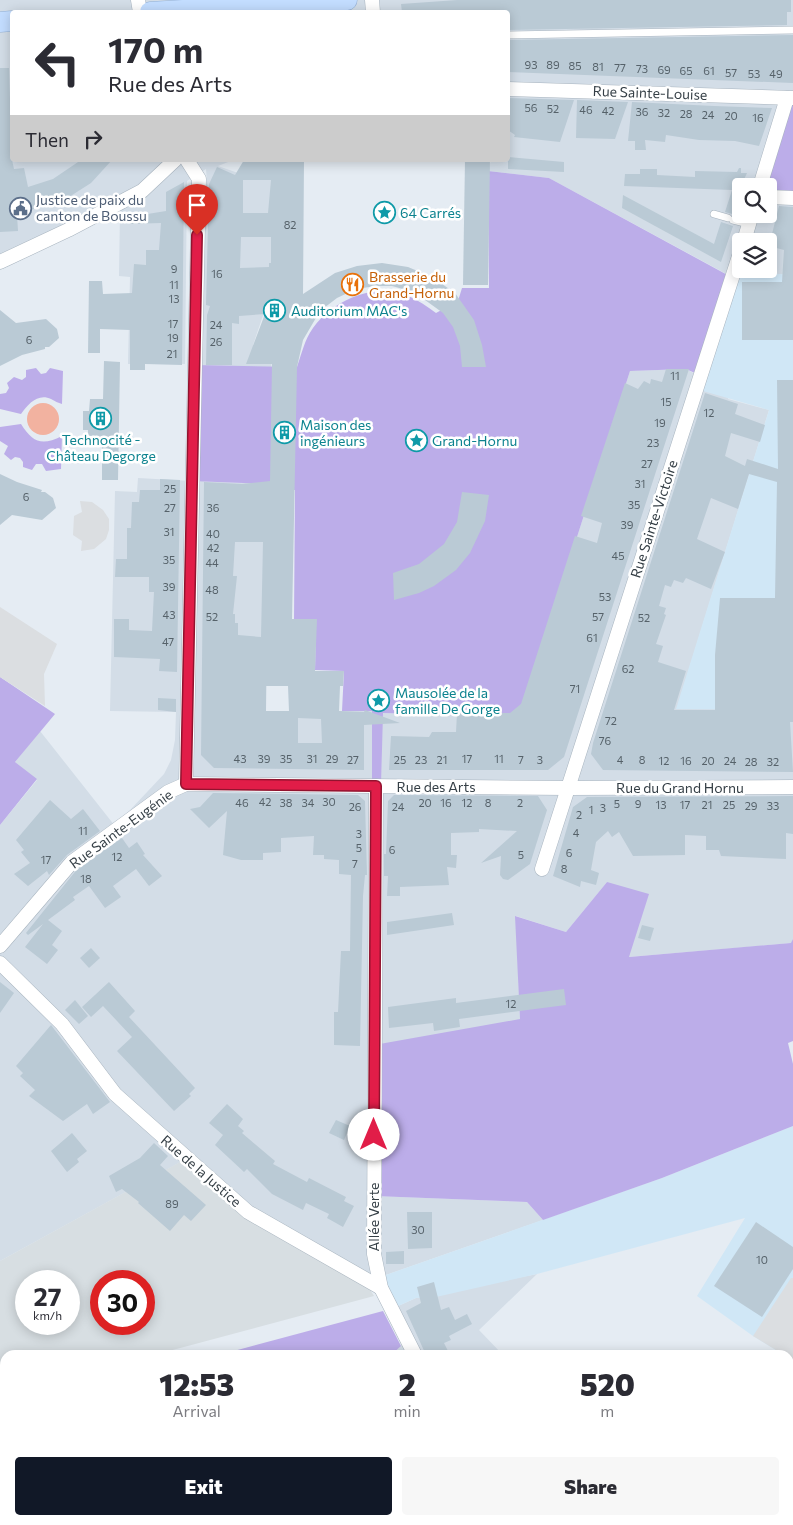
<!DOCTYPE html>
<meta charset="utf-8">
<style>
:root{--surface:#fff;--page:#f7f7f7;--text:#2b2b33;--muted:#7c7c81;--accent:#111827}
body{margin:0;font-family:Commissioner,sans-serif;background:var(--page);color:var(--text);height:100vh;display:flex;flex-direction:column;font-size:19px;white-space:nowrap}
*{box-sizing:border-box;margin:0}
p{font-size:16px;color:var(--muted)}
.icon{flex:none;width:28px;height:28px;fill:none;stroke:currentColor;stroke-width:2;stroke-linecap:round;stroke-linejoin:round}
.map{position:relative;flex:1;overflow:hidden}
.sheet{position:absolute;left:0px;top:1350px;width:794px;height:175px;display:flex;flex-direction:column;background:var(--surface);border-radius:15px 15px 0 0;box-shadow:0 2px 12px #0003}
.sheet>*{flex:none}
.top-card{position:absolute;left:10px;top:10px;width:500px;height:152px;border-radius:5px;box-shadow:0 2px 12px #0003;background:#fff;color:var(--text);overflow:hidden}
.controls{position:absolute;left:732px;top:178px;display:grid;gap:10px}
.controls a{display:grid;place-items:center;width:45px;height:45px;border-radius:5px;background:var(--surface);box-shadow:0 2px 12px #0003;font-size:25px}
.speed{position:absolute;left:15px;top:1270px;display:flex;gap:10px;font-size:25px;font-weight:700;text-align:center}
.speed>*{display:grid;place-content:center;width:65px;height:65px;border-radius:50%;background:var(--surface);box-shadow:0 2px 12px #0003;line-height:1}
.speed small{font-size:12px;font-weight:400}
.speed .limit{border:8px solid #d22;background:#fff;color:#111}
.pin{position:absolute;display:grid;place-items:center;width:42px;height:42px;color:#fff;margin:-51px -21px;border-radius:50% 50% 50% 0;rotate:-45deg;box-shadow:0 0 5px #0007}
.pin .icon{rotate:45deg}
.me{position:absolute;width:55px;margin:-28px;rotate:0deg;stroke-linejoin:round;filter:drop-shadow(0 0 4px #0008)}
.turn{display:flex;align-items:center;gap:18px;height:105px;padding:0 15px;font-size:22px}
.turn .icon{width:65px;height:65px;stroke-width:2.5}
.turn b{display:block;font-size:35px;line-height:42px}
.then{display:flex;align-items:center;height:48px;padding:0 15px;background:#0003;gap:10px;font-size:19px}
.eta{display:flex;justify-content:space-evenly;align-items:center;height:85px;text-align:center}
.eta b{font-size:30px;font-weight:800;line-height:35px}
.action{display:flex;gap:10px;margin-top:auto;padding:10px 15px}
.action a{flex:1;height:58px;border-radius:5px;background:var(--accent);color:#fff;font-size:20px;font-weight:800;line-height:58px;text-align:center}
.action a+a{background:var(--page);color:var(--text)}
.map>svg:first-child{display:block}
</style>
<div class="map">
<svg width="793" height="1525" viewBox="0 0 793 1525">
<rect width="100%" height="100%" fill="#e5ecf3"/>
<g fill="#d3dde7" fill-rule="evenodd">
<path d="M0,0H793V98L760,186H741V214H769V197L793,198V275L735,271L728,399L769,410L677,708L793,710V939L792,943L628,957L607,882L566,932L516,916L520,1019L374,1196L527,1202L543,1220L383,1276L378,1280L248,1212L186,1159L0,1261V825L37,780L15,762L40,731L115,826L164,774L171,760L175,740L176,712L110,711L115,491L137,492L138,478L191,481L201,365L207,183L206,169L187,181L185,364H128L130,277L119,276L120,212L0,270ZM12,12H508V160H491L488,171L549,178L732,277L699,376L686,369L630,371L525,700L510,717L382,713L381,786H372V711H266L272,497L267,484L202,481L226,366L271,368L273,353L266,344L253,345L276,277L279,174H241L218,166L233,160H12ZM741,241H769V269H741Z"/>
<polygon points="537,1274 479,1330 503,1355 390,1355 411,1337 396,1307 416,1298"/>
<polygon points="5,1413 5,1520 458,1520 457,1525 0,1525 0,1415"/>
</g>
<g fill="#d0e7f6">
<polygon points="735,271 793,275 793,710 676,709 769,410 696,389"/>
<polygon points="793,1126 793,1361 789,1358 789,1355 784,1355 753,1336 697,1296 745,1218 537,1274 436,1297 416,1298 396,1307 383,1276 662,1178"/>
</g>
<path fill="#d7dee2" fill-rule="evenodd" d="M180,1162L241,1215L366,1283L374,1296L154,1355H5V1395L0,1397V1261ZM26,1281H69V1324H26ZM101,1281H144V1324H101Z"/>
<g fill="#bcade9">
<polygon points="793,98 793,198 769,197 769,186 760,186"/>
<path d="M488,171L549,178L733,278L697,374L686,369L630,371L525,700L510,717L383,713L381,786H372V711H342L344,671L315,670L316,622L294,621L295,490H270L267,484L192,481L194,365L297,367C302,353 304,341 313,328C323,314 335,305 351,298C386,284 407,291 436,313L458,301L462,288H489Z"/>
<path d="M36,368L41,374L46,373L50,368L63,371L62,404C58,403 55,401 51,399C38,393 28,404 21,414L0,409V394L6,393L9,388L7,383L14,377L22,380L26,377V370Z"/>
<path d="M21,424C33,443 42,446 62,436L61,469L46,471L42,464H36L32,470L23,467V462L20,458L15,457L11,460L4,454L8,446L0,441V427Z"/>
<polygon points="0,677 55,714 15,762 37,779 0,825"/>
<polygon points="607,882 649,894 629,957 791,943 793,939 793,1041 788,1043 793,1064 793,1126 662,1178 543,1220 527,1202 374,1196 374,1045 520,1019 515,916 566,932"/>
<polygon points="383,1311 401,1346 391,1355 219,1355"/>
</g>
<g fill="#dbdee1">
<polygon points="80,501 92,502 103,510 109,519 109,530 106,539 94,549 81,551 82,541 73,535 74,516 82,512"/>
<polygon points="0,607 57,644 44,674 45,706 0,677"/>
<polygon points="791,1278 793,1278 793,1361 789,1358 789,1355 784,1355 753,1336"/>
</g>
<circle fill="#f2b2a0" cx="43" cy="419" r="16"/>
<g fill="#bacad5" fill-rule="evenodd">
<polygon points="457,0 791,0 791,12 787,12 787,25 508,30 508,12 402,12 401,4"/>
<polygon points="793,35 793,83 508,72 508,40"/>
<polygon points="0,68 9,68 12,160 14,169 24,168 28,187 53,179 81,160 112,160 91,183 69,197 31,210 32,213 17,215 18,231 0,232"/>
<polygon points="508,98 574,100 560,142 514,137 515,135 508,130"/>
<polygon points="577,100 628,102 615,139 576,138"/>
<polygon points="632,102 714,106 772,108 759,146 735,141 699,140 666,135 665,142 645,140 646,150 635,150 635,141 628,141"/>
<polygon points="508,157 564,162 564,172 508,169"/>
<path d="M244,160H304L303,294L335,273L357,266L382,263L408,267L432,277L455,293L474,320L482,345L486,367H462L460,346L453,327L443,313L414,292L392,286H376L356,289L337,298L320,311L303,340L297,367L292,619H317L315,671H344L343,686H340L339,711L364,712L365,710L400,723L364,725V770L214,768L201,755L204,482L242,484L270,481L272,364H246L265,314L239,316V324L232,323V365H206L207,315L210,306L206,305L209,184L217,167L235,175ZM243,180H271L268,213H243ZM241,237H271V263H269V267L240,268ZM235,542H263L261,637L238,635V623H235V614H233L237,576H233ZM266,686H288L289,711H266ZM298,718L321,719L322,743H298Z"/>
<polygon points="465,160 490,160 488,285 463,285"/>
<polygon points="739,168 741,168 741,173 747,173 741,186 741,201 736,215 725,212 732,190 624,186 625,174 640,174 640,169 657,169 657,175 695,177 695,171 737,172"/>
<polygon points="184,182 182,365 145,364 145,370 130,370 130,330 100,329 100,353 88,353 89,281 102,281 103,294 132,293 134,264 146,265 146,250 159,250 161,223 130,224 129,217 166,211 166,192"/>
<polygon points="623,195 714,244 721,222 733,226 721,262 622,208"/>
<polygon points="779,206 793,207 793,340 742,340 742,282 782,282 784,250 769,246"/>
<polygon points="0,310 16,323 46,319 57,329 59,338 49,347 45,347 45,349 22,355 0,366"/>
<polygon points="104,361 120,362 118,480 102,480 102,442 88,441 88,430 83,430 83,411 89,411 90,399 103,399"/>
<polygon points="666,369 689,369 564,757 548,770 389,770 391,736 429,737 432,732 456,732 457,713 510,713 521,704 575,536 597,543 602,523 581,516 625,383 638,389 644,381 650,384 651,379 662,382"/>
<path d="M777,380H793V722H790L793,772L603,770L591,754L593,743L705,393L738,404L735,414L765,425L760,442L731,433L725,456L745,466L747,459L778,469ZM749,474L777,482L775,598H720L715,655V710H674L686,671L658,662L663,646L656,644L666,615L664,614L666,608L659,606L665,585L671,587L674,580L683,583L686,578L711,589L725,552L697,539L711,498L738,509Z"/>
<polygon points="0,474 17,482 42,490 41,492 45,492 53,498 56,508 42,520 12,515 0,525"/>
<polygon points="160,479 180,480 177,672 159,671 160,659 114,657 114,619 129,619 129,630 152,631 154,592 149,592 149,577 115,577 116,559 127,559 127,528 131,528 132,502 139,502 140,490 160,490"/>
<polygon points="462,492 489,495 485,521 470,553 456,570 434,586 419,593 394,600 393,573 419,564 444,544 457,522"/>
<polygon points="158,698 176,699 176,712 158,710"/>
<polygon points="213,793 358,795 365,801 367,875 365,875 363,896 360,1046 334,1045 334,1012 338,1012 341,951 350,951 351,875 339,874 339,860 324,859 324,855 313,855 314,836 281,838 281,852 263,853 263,860 241,860 223,855 227,811 209,828 190,809 200,807"/>
<polygon points="394,795 538,796 547,810 530,864 508,880 503,879 500,875 501,856 481,863 517,831 479,829 479,832 451,833 451,855 457,855 456,868 447,867 449,885 400,887 400,896 387,896 388,876 384,876 384,854 386,854 388,801"/>
<polygon points="793,796 793,834 786,833 786,859 721,856 719,850 706,850 706,836 685,835 685,855 633,856 619,832 612,837 608,831 596,842 591,870 599,873 596,885 581,881 580,887 553,876 573,807 587,797"/>
<polygon points="50,800 71,819 83,809 100,831 67,855 49,875 47,871 28,886 14,874 30,863 21,852 24,850 16,840"/>
<polygon points="122,838 129,848 137,842 145,854 143,855 162,876 149,886 136,869 113,886 121,897 105,908 89,886 73,897 75,900 48,920 62,931 52,945 58,950 47,964 25,947 43,924 28,935 26,933 78,868"/>
<polygon points="452,913 454,925 387,935 387,922"/>
<polygon points="642,925 654,928 650,941 638,938"/>
<polygon points="91,948 100,958 89,968 80,958"/>
<polygon points="0,982 14,993 0,1013"/>
<polygon points="109,982 135,1011 129,1017 195,1088 189,1094 191,1096 174,1111 117,1051 132,1037 103,1006 91,1017 82,1007"/>
<polygon points="564,989 566,1005 459,1019 460,1027 434,1031 433,1023 389,1028 388,1007 456,998 456,1003"/>
<polygon points="75,1000 88,1016 79,1024 65,1010"/>
<polygon points="51,1025 110,1102 93,1114 87,1104 63,1121 29,1096 35,1090 20,1076 23,1073 16,1066"/>
<polygon points="227,1104 243,1119 238,1126 244,1131 242,1133 275,1161 273,1164 307,1182 309,1178 346,1197 344,1201 354,1206 343,1227 327,1218 329,1214 306,1203 303,1210 272,1194 247,1169 244,1172 215,1145 223,1135 209,1123"/>
<polygon points="336,1120 350,1126 344,1140 329,1133"/>
<polygon points="72,1133 87,1151 77,1159 79,1162 67,1172 51,1151"/>
<polygon points="154,1143 168,1156 160,1165 206,1205 191,1221 184,1215 170,1231 138,1203 139,1202 122,1189 116,1192 109,1176 140,1158"/>
<polygon points="407,1212 432,1212 432,1248 408,1249"/>
<polygon points="756,1222 793,1247 793,1269 762,1317 714,1286"/>
<polygon points="404,1251 404,1264 386,1264 386,1252"/>
<polygon points="434,1282 441,1310 449,1307 455,1320 467,1314 472,1324 449,1336 451,1340 444,1343 450,1355 426,1355 406,1311 421,1303 417,1287"/>
</g>
<g fill="none" stroke-linecap="round" stroke-linejoin="round">
<defs>
<g id="lane">
<polyline points="508,35 793,30"/>
<polyline points="714,214 728,218"/>
<polyline points="733,220 749,224"/>
</g>
<g id="street">
<polyline points="138,0 140,12"/>
<polyline points="372,0 373,12"/>
<polyline points="508,89 793,98"/>
<polyline points="760,186 787,98"/>
<polyline points="769,197 793,198"/>
<polyline points="744,241 752,214"/>
<polyline points="0,262 68,230 142,191 175,160"/>
<polyline points="186,784 199,179 187,160"/>
<polyline points="376,786 374,1254 381,1288 415,1355"/>
<polyline points="542,869 741,250"/>
<polyline points="0,946 72,862 168,792 186,784 567,788 793,787"/>
<polyline points="0,963 62,1024 115,1094 248,1212 381,1288"/>
<polyline points="448,1525 449,1520"/>
</g>
<g id="secondary">
<polyline points="150,12 347,0"/>
<polyline points="0,22 12,21"/>
<polyline points="0,1521 9,1525"/>
</g>
</defs>
<use href="#lane" stroke="#a8b4bf" stroke-width="8"/>
<use href="#street" stroke="#a8b4bf" stroke-width="15"/>
<use href="#secondary" stroke="#94b1d5" stroke-width="21"/>
<use href="#lane" stroke="#fff" stroke-width="7"/>
<use href="#street" stroke="#fff" stroke-width="14"/>
<use href="#secondary" stroke="#c3ddff" stroke-width="20"/>
</g>
<g fill="none" stroke-linecap="round" stroke-linejoin="round">
<defs>
<polyline id="route" points="197,235 186,784 376,786 374,1135"/>
</defs>
<use href="#route" stroke="#92132f" stroke-width="12"/>
<use href="#route" stroke="#e11d48" stroke-width="9"/>
</g>
<defs>
<symbol id="civic-ring" viewBox="-11 -11 22 22"><circle r="9.5" fill="#fff" stroke="#5c6f8a" stroke-width="1.5"/><path d="M-.6-6.5H3V-4.5H.6V-3L4-1V1h2V6H-6V1h2V-1L-.6-3ZM-1.2 2.5V6h2.4V2.5Z" fill="#5c6f8a"/></symbol>
<symbol id="sight-ring" viewBox="-11 -11 22 22"><circle r="9.5" fill="#fff" stroke="#0f9aa8" stroke-width="1.5"/><path d="M0-6L1.8-2.2L6-1.7L2.9 1.2L3.7 5.4L0 3.3L-3.7 5.4L-2.9 1.2L-6-1.7L-1.8-2.2Z" fill="#0f9aa8"/></symbol>
<symbol id="restaurant-ring" viewBox="-11 -11 22 22"><circle r="9.5" fill="#fff" stroke="#e8710a" stroke-width="1.5"/><path d="M-5-6h1v4h1v-4h1v4h1v-4h1v5L-1.5 .5V6h-2V.5L-5-1ZM5-6V6H3V1.5H1.5Q1.5-4 5-6Z" fill="#e8710a"/></symbol>
<symbol id="building-ring" viewBox="-11 -11 22 22"><circle r="9.5" fill="#fff" stroke="#0f9aa8" stroke-width="1.5"/><path d="M-4-6H4V6H1V3H-1V6H-4ZM-2.5-4.3h1.7v1.8h-1.7ZM.8-4.3h1.7v1.8H.8ZM-2.5-1h1.7V.8h-1.7ZM.8-1h1.7V.8H.8Z" fill="#0f9aa8"/></symbol>
</defs>
<g fill-rule="evenodd">
<use href="#civic-ring" x="8" y="196" width="25" height="25"/>
<use href="#sight-ring" x="372" y="200" width="25" height="25"/>
<use href="#restaurant-ring" x="340" y="272" width="25" height="25"/>
<use href="#building-ring" x="262" y="298" width="25" height="25"/>
<use href="#building-ring" x="88" y="406" width="25" height="25"/>
<use href="#building-ring" x="272" y="420" width="25" height="25"/>
<use href="#sight-ring" x="404" y="428" width="25" height="25"/>
<use href="#sight-ring" x="366" y="688" width="25" height="25"/>
</g>
<g text-anchor="middle" stroke-width="5" stroke-linejoin="round" paint-order="stroke">
<g font-size="11" fill="#56626a">
<text x="531" y="69">93</text>
<text x="553" y="69">89</text>
<text x="575" y="70">85</text>
<text x="598" y="71">81</text>
<text x="620" y="72">77</text>
<text x="642" y="73">73</text>
<text x="664" y="74">69</text>
<text x="686" y="75">65</text>
<text x="709" y="75">61</text>
<text x="731" y="77">57</text>
<text x="754" y="78">53</text>
<text x="776" y="78">49</text>
<text x="531" y="112">56</text>
<text x="553" y="113">52</text>
<text x="586" y="114">46</text>
<text x="608" y="115">42</text>
<text x="642" y="116">36</text>
<text x="664" y="117">32</text>
<text x="686" y="118">28</text>
<text x="708" y="119">24</text>
<text x="731" y="120">20</text>
<text x="758" y="122">16</text>
<text x="290" y="229">82</text>
<text x="174" y="273">9</text>
<text x="217" y="278">16</text>
<text x="174" y="289">11</text>
<text x="174" y="303">13</text>
<text x="173" y="328">17</text>
<text x="216" y="329">24</text>
<text x="173" y="342">19</text>
<text x="29" y="344">6</text>
<text x="216" y="346">26</text>
<text x="172" y="358">21</text>
<text x="675" y="380">11</text>
<text x="666" y="406">15</text>
<text x="709" y="417">12</text>
<text x="660" y="427">19</text>
<text x="653" y="447">23</text>
<text x="647" y="468">27</text>
<text x="640" y="488">31</text>
<text x="170" y="493">25</text>
<text x="26" y="501">6</text>
<text x="634" y="509">35</text>
<text x="170" y="512">27</text>
<text x="213" y="512">36</text>
<text x="627" y="529">39</text>
<text x="169" y="536">31</text>
<text x="213" y="538">40</text>
<text x="213" y="552">42</text>
<text x="618" y="560">45</text>
<text x="169" y="564">35</text>
<text x="212" y="567">44</text>
<text x="169" y="591">39</text>
<text x="212" y="594">48</text>
<text x="605" y="601">53</text>
<text x="169" y="619">43</text>
<text x="212" y="621">52</text>
<text x="598" y="621">57</text>
<text x="644" y="622">52</text>
<text x="592" y="642">61</text>
<text x="168" y="646">47</text>
<text x="628" y="673">62</text>
<text x="575" y="693">71</text>
<text x="611" y="725">72</text>
<text x="605" y="745">76</text>
<text x="240" y="763">43</text>
<text x="264" y="763">39</text>
<text x="286" y="763">35</text>
<text x="312" y="763">31</text>
<text x="332" y="763">29</text>
<text x="467" y="763">17</text>
<text x="499" y="763">11</text>
<text x="353" y="764">27</text>
<text x="400" y="764">25</text>
<text x="421" y="764">23</text>
<text x="442" y="764">21</text>
<text x="521" y="764">7</text>
<text x="540" y="764">3</text>
<text x="620" y="764">4</text>
<text x="642" y="764">8</text>
<text x="664" y="765">12</text>
<text x="686" y="765">16</text>
<text x="708" y="765">20</text>
<text x="730" y="765">24</text>
<text x="751" y="766">28</text>
<text x="773" y="766">32</text>
<text x="265" y="806">42</text>
<text x="329" y="806">30</text>
<text x="242" y="807">46</text>
<text x="286" y="807">38</text>
<text x="308" y="807">34</text>
<text x="425" y="807">20</text>
<text x="446" y="807">16</text>
<text x="467" y="807">12</text>
<text x="488" y="807">8</text>
<text x="520" y="807">2</text>
<text x="617" y="808">5</text>
<text x="638" y="808">9</text>
<text x="661" y="809">13</text>
<text x="685" y="809">17</text>
<text x="707" y="809">21</text>
<text x="729" y="809">25</text>
<text x="751" y="810">29</text>
<text x="773" y="810">33</text>
<text x="355" y="811">26</text>
<text x="398" y="811">24</text>
<text x="603" y="812">3</text>
<text x="591" y="814">1</text>
<text x="579" y="819">2</text>
<text x="83" y="835">11</text>
<text x="576" y="837">4</text>
<text x="359" y="838">3</text>
<text x="359" y="852">5</text>
<text x="392" y="854">6</text>
<text x="569" y="857">6</text>
<text x="521" y="859">5</text>
<text x="117" y="861">12</text>
<text x="46" y="864">17</text>
<text x="355" y="868">7</text>
<text x="564" y="873">8</text>
<text x="86" y="883">18</text>
<text x="511" y="1008">12</text>
<text x="172" y="1208">89</text>
<text x="418" y="1234">30</text>
<text x="762" y="1264">10</text>
</g>
<g font-size="14" fill="#353f46" stroke="#fff">
<text transform="translate(650 93) rotate(2)" y="5">Rue Sainte-Louise</text>
<text transform="translate(654 519) rotate(-72)" y="5">Rue Sainte-Victoire</text>
<text x="436" y="792">Rue des Arts</text>
<text x="680" y="793">Rue du Grand Hornu</text>
<text transform="translate(121 829) rotate(-36)" y="5">Rue Sainte-Eugénie</text>
<text transform="translate(201 1171) rotate(41)" y="5">Rue de la Justice</text>
<text transform="translate(374 1217) rotate(-90)" y="5">Allée Verte</text>
</g>
<g font-size="14" fill="#4e5e75" stroke="#fff" text-anchor="start">
<text x="36" y="205">Justice de paix du<tspan x="36" dy="16">canton de Boussu</tspan></text>
</g>
<g font-size="14" fill="#0d838f" stroke="#fff" text-anchor="start">
<text x="400" y="218">64 Carrés</text>
<text x="291" y="316">Auditorium MAC's</text>
<text x="300" y="430">Maison des<tspan x="300" dy="16">ingénieurs</tspan></text>
<text x="101" y="445" text-anchor="middle">Technocité -<tspan x="101" dy="16">Château Degorge</tspan></text>
<text x="432" y="446">Grand-Hornu</text>
<text x="395" y="698">Mausolée de la<tspan x="395" dy="16">famille De Gorge</tspan></text>
</g>
<g font-size="14" fill="#c56008" stroke="#fff" text-anchor="start">
<text x="369" y="282">Brasserie du<tspan x="369" dy="16">Grand-Hornu</tspan></text>
</g>
</g>
</svg>
<div class="controls">
<a><svg class="icon" aria-label="search" viewBox="0 0 24 24"><circle cx="10" cy="10" r="6"/><path d="M15 15l6 6"/></svg></a>
<a><svg class="icon" aria-label="layers" viewBox="0 0 24 24"><path d="M12 4l9 5-9 5-9-5zM3 14l9 5 9-5"/></svg></a>
</div>
<div class="speed"><div>27<small>km/h</small></div><div class="limit">30</div></div>
<div class="pin" style="left:197px;top:235px;background:#d93025"><svg class="icon" aria-label="arrive" viewBox="0 0 24 24"><path d="M6 21V4h12l-3 4 3 4H6"/></svg></div>
<svg class="me" style="left:374px;top:1135px" viewBox="-20 -20 40 40"><circle r="19" fill="#fff"/><path d="M0-13L10 11 0 6-10 11z" fill="#e11d48"/></svg>
<div class="top-card">
<div class="turn"><svg class="icon" aria-label="left" viewBox="0 0 24 24"><path d="M17 20v-9H6M10 6l-5 5 5 5"/></svg><div><b>170 m</b>Rue des Arts</div></div>
<div class="then">Then<svg class="icon" aria-label="right" viewBox="0 0 24 24"><path d="M7 20v-9h11M14 6l5 5-5 5"/></svg></div>
</div>
<section class="sheet">
<div class="eta">
<div><b>12:53</b><p>Arrival</p></div>
<div><b>2</b><p>min</p></div>
<div><b>520</b><p>m</p></div>
</div>
<div class="action"><a>Exit</a><a>Share</a></div>
</section>
</div>
